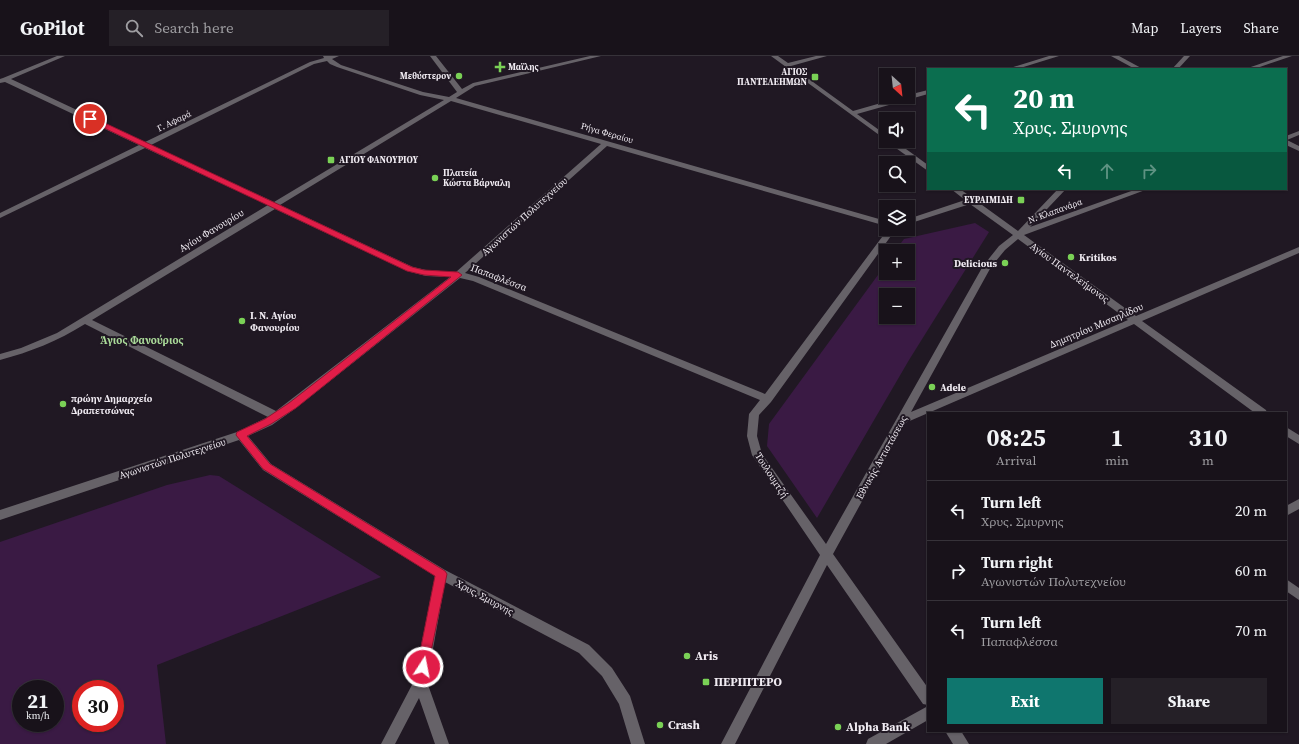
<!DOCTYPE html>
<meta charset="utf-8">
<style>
:root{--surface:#18121a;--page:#252027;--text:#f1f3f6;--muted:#9f9ea2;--line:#363239;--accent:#0f766e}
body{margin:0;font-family:"Source Serif 4",serif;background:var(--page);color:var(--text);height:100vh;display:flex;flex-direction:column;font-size:15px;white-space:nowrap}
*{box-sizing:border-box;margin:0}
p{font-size:13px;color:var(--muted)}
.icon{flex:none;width:22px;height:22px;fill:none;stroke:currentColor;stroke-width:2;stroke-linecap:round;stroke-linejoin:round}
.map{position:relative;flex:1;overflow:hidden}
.drawer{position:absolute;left:927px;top:356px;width:360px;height:320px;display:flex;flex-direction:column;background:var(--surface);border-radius:0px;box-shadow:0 1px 3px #0004,0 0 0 1px var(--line)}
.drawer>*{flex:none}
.banner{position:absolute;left:927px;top:12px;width:360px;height:122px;border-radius:0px;box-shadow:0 1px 3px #0004,0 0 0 1px var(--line);background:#0b6e4f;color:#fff;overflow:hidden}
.needle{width:26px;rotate:153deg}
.buttons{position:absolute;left:879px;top:12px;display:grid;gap:8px}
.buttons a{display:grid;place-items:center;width:36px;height:36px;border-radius:0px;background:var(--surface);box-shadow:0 1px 3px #0004,0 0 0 1px var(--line);font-size:20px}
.speed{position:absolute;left:12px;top:624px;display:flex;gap:8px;font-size:20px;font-weight:700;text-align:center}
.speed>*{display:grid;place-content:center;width:52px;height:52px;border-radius:50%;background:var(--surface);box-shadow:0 1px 3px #0004,0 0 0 1px var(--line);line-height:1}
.speed small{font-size:10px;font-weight:400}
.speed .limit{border:6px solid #d22;background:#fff;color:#111}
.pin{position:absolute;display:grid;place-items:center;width:34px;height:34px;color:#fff;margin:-17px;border:2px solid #fff;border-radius:50%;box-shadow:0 1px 4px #0007}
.me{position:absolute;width:44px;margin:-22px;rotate:11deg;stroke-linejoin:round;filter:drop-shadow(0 0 3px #0008)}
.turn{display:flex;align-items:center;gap:14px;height:84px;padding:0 20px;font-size:18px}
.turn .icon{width:52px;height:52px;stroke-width:2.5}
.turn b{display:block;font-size:28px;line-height:34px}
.lanes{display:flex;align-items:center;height:38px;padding:0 20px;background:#0003;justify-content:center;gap:20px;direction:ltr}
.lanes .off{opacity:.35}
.eta{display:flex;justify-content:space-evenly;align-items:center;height:68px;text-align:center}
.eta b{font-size:24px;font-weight:700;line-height:28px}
.action{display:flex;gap:8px;margin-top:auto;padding:8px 20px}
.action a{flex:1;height:46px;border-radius:0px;background:var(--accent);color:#fff;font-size:16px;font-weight:700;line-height:46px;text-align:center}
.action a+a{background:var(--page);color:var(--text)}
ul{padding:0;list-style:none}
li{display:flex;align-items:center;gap:12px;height:60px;padding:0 20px;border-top:1px solid var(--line)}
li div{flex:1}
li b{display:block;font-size:15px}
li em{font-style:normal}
header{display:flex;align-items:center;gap:24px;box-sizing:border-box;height:56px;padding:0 20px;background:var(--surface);border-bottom:1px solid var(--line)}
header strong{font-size:19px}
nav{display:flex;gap:22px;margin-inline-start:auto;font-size:14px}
.search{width:280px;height:36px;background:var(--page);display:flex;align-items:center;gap:10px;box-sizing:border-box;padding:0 14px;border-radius:0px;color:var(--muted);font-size:15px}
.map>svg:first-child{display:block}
</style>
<header>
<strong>GoPilot</strong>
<div class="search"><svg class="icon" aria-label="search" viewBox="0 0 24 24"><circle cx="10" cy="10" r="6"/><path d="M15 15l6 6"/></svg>Search here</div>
<nav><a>Map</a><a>Layers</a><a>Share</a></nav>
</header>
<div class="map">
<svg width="1299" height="688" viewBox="0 0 1299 688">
<rect width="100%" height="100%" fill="#201823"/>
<g fill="#3a1a44" fill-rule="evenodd">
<path d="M975,167L989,176L909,304L817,462L767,390L769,368L886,208V217H908V195H895L904,183ZM886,239H908V261H886Z"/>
<path d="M210,419L219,420L381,521L157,609L166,688H0V486L167,429ZM21,633H55V667H21ZM81,633H115V667H81Z"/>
</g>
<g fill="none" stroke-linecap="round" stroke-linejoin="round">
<g fill="#666268" fill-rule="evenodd">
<path d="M57,0H65L11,23L145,86L310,6L324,2L323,0H339L332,3L341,9L423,36L449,41L457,36L430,0H436L462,33L473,27L590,0H601L475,30L456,42L886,165V170L607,90L465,217L479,221L765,338L888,173H896L771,346L759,359L757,380L762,398L826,488L983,210L999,190L1013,179L970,148L908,168V163L965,144L951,133H960L1018,175L1058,133H1066L1030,171L1137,133H1148L1024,179L1136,260L1299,191V197L1142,265L1266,354L1267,357H1255L1134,268L905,367L833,498L928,632V649L923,648L827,509L735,688H721L820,499L752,399L747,380L749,358L760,344L473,225L460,222L296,352L272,369L248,380L271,408L445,514L589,589L612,612L630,640L645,688H631L619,648L602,620L579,597L445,526L427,626L449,688H435L419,642L395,688H381L414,625L435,520L263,414L239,384L0,464V454L237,376L268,361L85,268C58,285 30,296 0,304V298L21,292L57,277L268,149L145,92L0,162V157L139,89L5,26L0,27V23L3,22ZM327,5L330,8L337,11L420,39L444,44L274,146L151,89L314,8ZM451,45L601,88L456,216L426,214L413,211L280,149ZM275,153L407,215L426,220L450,221L276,355L92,264ZM1018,183L1128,264L911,356L991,211L1005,194Z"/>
<polygon points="771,0 778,0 788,7 816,0 827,0 791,10 853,55 902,41 908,41 908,39 928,34 928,38 857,58 886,79 886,84"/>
<polygon points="1049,0 1059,0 1017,13 1007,13"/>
<polygon points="1111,0 1119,0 1143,13 1135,13"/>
<polygon points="1184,0 1190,0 1178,13 1172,13"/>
<polygon points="1283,0 1292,0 1254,13 1245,13"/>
<polygon points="1299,75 1299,79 1287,84 1299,90 1299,95 1286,89 1286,80"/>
<polygon points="886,85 895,85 928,109 928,115"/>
<polygon points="1286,371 1299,379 1299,388 1286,380"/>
<polygon points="1299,443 1299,453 1286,460 1286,450"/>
<polygon points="1286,523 1299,532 1299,544 1286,535"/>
<polygon points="928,650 928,664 886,688 866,688 868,683"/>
<polygon points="945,675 961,675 969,688 953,688"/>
</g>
</g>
<polygon fill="#e11d48" stroke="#92132f" points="87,61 92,61 412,211 424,214 458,216 462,219 296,352 271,368 247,380 270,408 445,515 447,518 427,615 423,616 419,615 417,611 435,520 263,413 236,379 237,376 265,363 289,347 451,221 424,219 407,215 87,64"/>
<g fill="#7ad156" stroke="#201823" stroke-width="1.5">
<path d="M498 5h4v4h4v4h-4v4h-4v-4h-4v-4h4z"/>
<circle cx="459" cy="20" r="4"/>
<rect x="811" y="17" width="8" height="8" rx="2"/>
<rect x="327" y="100" width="8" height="8" rx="2"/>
<circle cx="435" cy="122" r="4"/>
<rect x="1017" y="140" width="8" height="8" rx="2"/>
<circle cx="1071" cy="201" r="4"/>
<circle cx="1005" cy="207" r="4"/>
<circle cx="242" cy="265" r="4"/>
<circle cx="932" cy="331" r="4"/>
<circle cx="63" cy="348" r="4"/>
<circle cx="687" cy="600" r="4"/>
<rect x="702" y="622" width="8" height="8" rx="2"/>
<circle cx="660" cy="669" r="4"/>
<circle cx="838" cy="671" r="4"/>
</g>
<g text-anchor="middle" stroke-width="4" stroke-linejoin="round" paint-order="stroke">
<g font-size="9" font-weight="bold" fill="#f0ebf2" stroke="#201823" text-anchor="start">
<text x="508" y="14">Μαϊλης</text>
<text x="807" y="19" text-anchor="end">ΑΓΙΟΣ<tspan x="807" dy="10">ΠΑΝΤΕΛΕΗΜΩΝ</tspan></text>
<text x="451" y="23" text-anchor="end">Μεθύστερον</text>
<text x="339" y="107">ΑΓΙΟΥ ΦΑΝΟΥΡΙΟΥ</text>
<text x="443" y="120">Πλατεία<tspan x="443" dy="10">Κώστα Βάρναλη</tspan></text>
<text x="1013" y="147" text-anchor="end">ΕΥΡΑΙΜΙΔΗ</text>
</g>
<g font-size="9" fill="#f0ebf2" stroke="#201823">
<text transform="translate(174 65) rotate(-26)" y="3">Γ. Αφαρά</text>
<text transform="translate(607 77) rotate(16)" y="3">Ρήγα Φεραίου</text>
<text transform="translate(1055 155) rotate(-20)" y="3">Ν. Κλαπανάρα</text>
</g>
<g font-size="10" fill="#f0ebf2" stroke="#201823">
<text transform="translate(524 160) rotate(-42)" y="4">Αγωνιστών Πολυτεχνείου</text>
<text transform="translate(211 174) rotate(-31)" y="4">Αγίου Φανουρίου</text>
<text transform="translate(1070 216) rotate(36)" y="4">Αγίου Παντελεήμονος</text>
<text transform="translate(499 221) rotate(21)" y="4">Παπαφλέσσα</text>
<text transform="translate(1096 269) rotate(-23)" y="4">Δημητρίου Μισαηλίδου</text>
<text transform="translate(881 401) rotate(-61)" y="4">Εθνικής Αντιστάσεως</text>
<text transform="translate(172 402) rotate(-18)" y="4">Αγωνιστών Πολυτεχνείου</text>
<text transform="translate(772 419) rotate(57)" y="4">Τουλουμτζή</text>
<text transform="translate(485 541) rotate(28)" y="4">Χρυς. Σμυρνης</text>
</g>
<g font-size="10" font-weight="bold" fill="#f0ebf2" stroke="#201823" text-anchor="start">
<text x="1079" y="205">Kritikos</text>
<text x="997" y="211" text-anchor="end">Delicious</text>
<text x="250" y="263">Ι. Ν. Αγίου<tspan x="250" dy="12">Φανουρίου</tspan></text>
<text x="940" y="335">Adele</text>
<text x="71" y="346">πρώην Δημαρχείο<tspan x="71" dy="12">Δραπετσώνας</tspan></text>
</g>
<g font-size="11" font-weight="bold" fill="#aada99" stroke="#201823">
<text x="142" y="288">Άγιος Φανούριος</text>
</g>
<g font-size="12" font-weight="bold" fill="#f0ebf2" stroke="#201823" text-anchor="start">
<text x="695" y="604">Aris</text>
<text x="714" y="630">ΠΕΡΙΠΤΕΡΟ</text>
<text x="668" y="673">Crash</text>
<text x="846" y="675">Alpha Bank</text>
</g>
</g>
</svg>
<div class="buttons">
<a><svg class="needle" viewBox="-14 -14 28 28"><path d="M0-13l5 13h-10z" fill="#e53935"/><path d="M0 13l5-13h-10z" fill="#9f9ea2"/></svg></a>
<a><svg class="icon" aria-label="sound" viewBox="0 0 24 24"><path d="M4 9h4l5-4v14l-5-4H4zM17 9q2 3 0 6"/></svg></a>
<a><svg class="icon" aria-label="search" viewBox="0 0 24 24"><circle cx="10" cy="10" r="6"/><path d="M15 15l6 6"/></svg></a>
<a><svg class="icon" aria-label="layers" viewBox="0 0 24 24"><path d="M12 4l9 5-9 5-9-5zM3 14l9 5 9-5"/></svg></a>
<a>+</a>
<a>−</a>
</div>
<div class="speed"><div>21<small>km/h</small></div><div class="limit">30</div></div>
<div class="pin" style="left:90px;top:63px;background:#d93025"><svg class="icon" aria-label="arrive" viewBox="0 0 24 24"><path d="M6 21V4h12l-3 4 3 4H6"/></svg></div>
<svg class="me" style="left:423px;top:611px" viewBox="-20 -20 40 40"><circle r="17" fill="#e11d48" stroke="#fff" stroke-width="3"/><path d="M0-11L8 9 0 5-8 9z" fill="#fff"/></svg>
<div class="banner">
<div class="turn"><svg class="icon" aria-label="left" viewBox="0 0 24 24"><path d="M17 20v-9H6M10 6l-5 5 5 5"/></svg><div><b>20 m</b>Χρυς. Σμυρνης</div></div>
<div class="lanes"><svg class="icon" aria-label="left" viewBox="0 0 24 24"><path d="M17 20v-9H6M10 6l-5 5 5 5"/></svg><svg class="icon off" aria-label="ahead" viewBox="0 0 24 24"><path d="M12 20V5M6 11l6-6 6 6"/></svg><svg class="icon off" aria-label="right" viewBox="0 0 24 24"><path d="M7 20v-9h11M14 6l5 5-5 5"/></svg></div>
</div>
<section class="drawer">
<div class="eta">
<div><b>08:25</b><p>Arrival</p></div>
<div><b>1</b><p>min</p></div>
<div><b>310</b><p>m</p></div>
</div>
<ul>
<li><svg class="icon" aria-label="left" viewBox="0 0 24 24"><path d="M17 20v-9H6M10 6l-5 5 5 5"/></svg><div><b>Turn left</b><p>Χρυς. Σμυρνης</p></div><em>20 m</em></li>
<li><svg class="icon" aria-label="right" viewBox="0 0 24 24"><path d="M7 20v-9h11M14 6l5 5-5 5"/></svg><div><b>Turn right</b><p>Αγωνιστών Πολυτεχνείου</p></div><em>60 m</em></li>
<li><svg class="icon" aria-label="left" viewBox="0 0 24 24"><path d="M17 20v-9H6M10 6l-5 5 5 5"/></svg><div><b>Turn left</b><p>Παπαφλέσσα</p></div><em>70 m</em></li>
</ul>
<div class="action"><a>Exit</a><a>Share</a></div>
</section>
</div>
